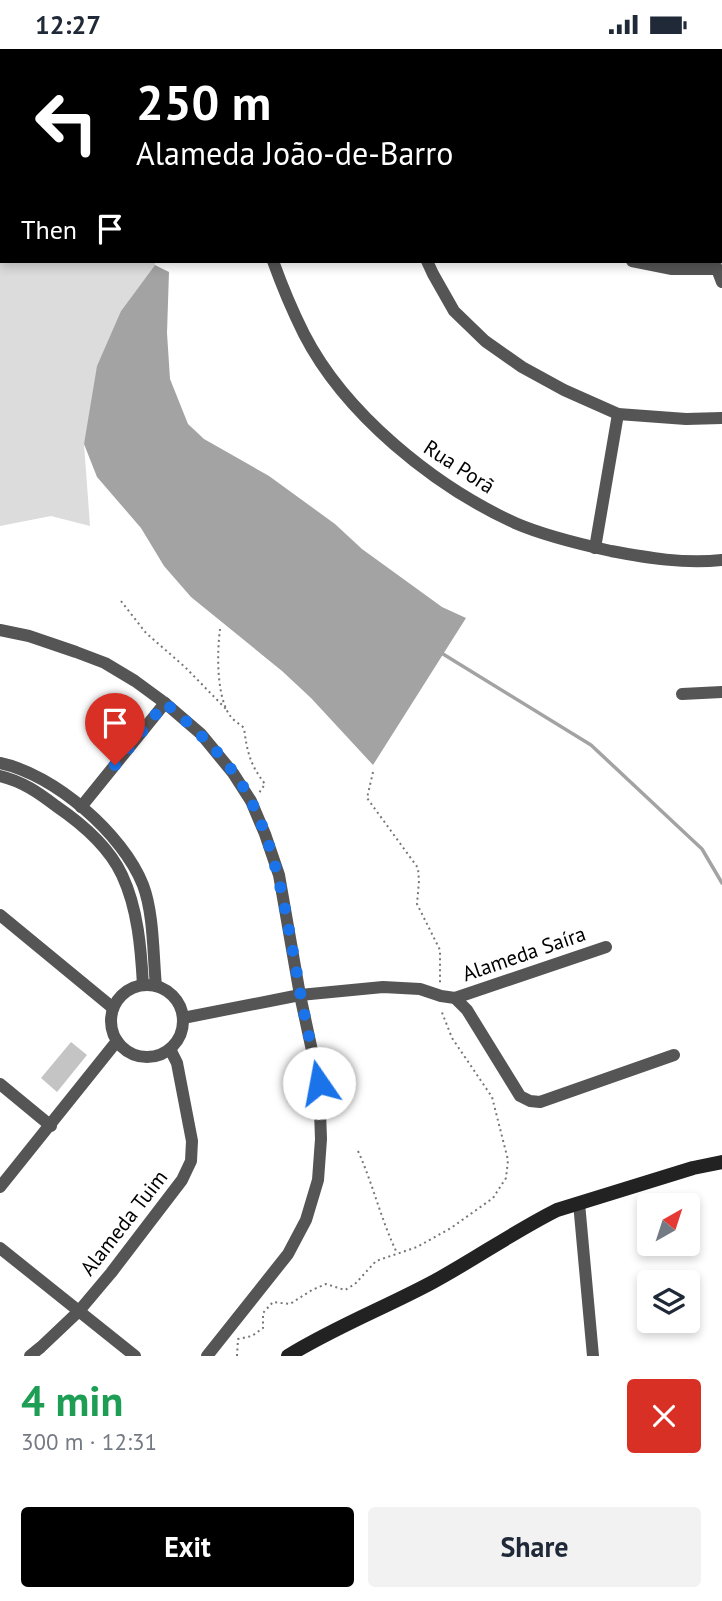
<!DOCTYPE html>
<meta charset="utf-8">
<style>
:root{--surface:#fff;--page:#f2f2f3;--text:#1f2937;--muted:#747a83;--accent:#000}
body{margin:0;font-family:"PT Sans",sans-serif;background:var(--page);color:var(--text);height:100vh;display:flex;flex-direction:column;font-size:26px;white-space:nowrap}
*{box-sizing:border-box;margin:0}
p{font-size:23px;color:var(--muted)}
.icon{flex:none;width:38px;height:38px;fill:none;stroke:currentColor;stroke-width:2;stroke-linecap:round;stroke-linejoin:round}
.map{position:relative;height:1307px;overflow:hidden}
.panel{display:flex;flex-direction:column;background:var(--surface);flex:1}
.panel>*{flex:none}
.banner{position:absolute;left:0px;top:0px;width:723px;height:214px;box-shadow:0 4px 10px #0003;background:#000;color:#fff;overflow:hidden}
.needle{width:46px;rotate:39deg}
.tools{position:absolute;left:637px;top:1144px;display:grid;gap:14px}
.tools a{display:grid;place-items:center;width:63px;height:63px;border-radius:7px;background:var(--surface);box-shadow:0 4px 10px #0003;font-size:35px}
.pin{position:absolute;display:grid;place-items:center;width:60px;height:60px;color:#fff;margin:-72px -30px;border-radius:50% 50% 50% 0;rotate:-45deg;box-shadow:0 0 7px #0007}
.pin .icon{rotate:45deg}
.me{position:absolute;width:77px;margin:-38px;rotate:348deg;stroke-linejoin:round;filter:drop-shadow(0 0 5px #0008)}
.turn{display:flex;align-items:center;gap:24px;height:147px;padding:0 21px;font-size:32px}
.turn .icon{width:91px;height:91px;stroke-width:2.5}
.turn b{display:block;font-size:49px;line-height:60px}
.then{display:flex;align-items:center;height:66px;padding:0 21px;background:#0003;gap:14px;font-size:26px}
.round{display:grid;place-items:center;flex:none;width:74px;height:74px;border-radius:7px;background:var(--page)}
.headline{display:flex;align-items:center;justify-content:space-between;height:119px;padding:0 21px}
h1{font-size:42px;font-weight:600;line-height:52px;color:#1e9e55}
.cta{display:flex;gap:14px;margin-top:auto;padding:14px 21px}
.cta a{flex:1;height:80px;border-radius:7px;background:var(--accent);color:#fff;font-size:28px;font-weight:600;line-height:80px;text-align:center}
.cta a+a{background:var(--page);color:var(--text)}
.status{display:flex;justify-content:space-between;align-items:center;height:49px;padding:0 35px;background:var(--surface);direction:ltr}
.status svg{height:19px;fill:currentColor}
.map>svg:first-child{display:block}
</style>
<div class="status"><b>12:27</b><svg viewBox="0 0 49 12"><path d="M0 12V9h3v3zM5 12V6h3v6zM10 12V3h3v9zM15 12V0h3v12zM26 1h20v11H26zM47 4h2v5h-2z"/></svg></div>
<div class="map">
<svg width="722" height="1307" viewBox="0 0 722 1307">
<rect width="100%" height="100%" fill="#fff"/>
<polygon fill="#dcdcdc" points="0,0 184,0 184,2 2,2 2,212 155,212 155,216 121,262 84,395 90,477 51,467 0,477"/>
<polygon fill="#a3a3a3" points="155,216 169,223 167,284 170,330 188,375 204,390 269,427 335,475 362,500 442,558 466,569 373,716 311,649 282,622 191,548 164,517 141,479 97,428 84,395 97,317 121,262"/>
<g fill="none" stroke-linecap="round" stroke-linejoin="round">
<polyline stroke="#a3a3a3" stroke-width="3.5" points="443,605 591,696 702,800 722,834"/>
</g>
<polygon fill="#c4c4c4" points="71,993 87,1006 57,1043 41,1029"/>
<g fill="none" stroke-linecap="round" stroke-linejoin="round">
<g stroke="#777" stroke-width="2" stroke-dasharray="2 3.5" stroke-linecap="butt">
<polyline points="121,552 146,584 185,618 226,660"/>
<path d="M220,580C217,603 216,649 231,668C234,672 240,675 244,679C247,702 250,716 265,735L259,744"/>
<polyline points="373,723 367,749 418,819 419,832 417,855 440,901 440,934"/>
<path d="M358,1102C373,1135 381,1171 397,1204"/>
<polyline points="237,1307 238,1290 252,1287 263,1279 263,1264 273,1253 290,1255 312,1241 326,1235 345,1241 355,1235 376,1212 417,1198 451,1179 493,1149 506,1129 508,1111 492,1048 452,989 441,961"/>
</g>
<g stroke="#555" stroke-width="12">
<polyline points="234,0 234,2"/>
<polyline points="381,0 381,2"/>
<polyline points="523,0 524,2"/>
<path d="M273,212C282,237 292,261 304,285C345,365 434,437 515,474C545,487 579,495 611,502C648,509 684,515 722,511"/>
<polyline points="427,212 433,225 454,262 485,292 522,318 564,341 618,365 686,370 722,369"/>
<polyline points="632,212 672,220 716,220"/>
<polyline points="714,212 722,233"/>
<polyline points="595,499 618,365"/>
<polyline points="0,581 29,587 76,603 105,614 135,632 165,654 201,685 233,724 251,752 265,785 279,826 300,946 319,1034 321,1090 318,1131 306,1171 288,1205 207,1307"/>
<polyline points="682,645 722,643"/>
<path d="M0,714C54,725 123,785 143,836C154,865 153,907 156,937"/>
<path d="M0,727C22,732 39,744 56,757C81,774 109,798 122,826C138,860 141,900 143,936"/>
<polyline points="81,758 165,654"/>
<polyline points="0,866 113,959"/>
<circle cx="147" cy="972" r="36"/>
<polyline points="455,949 606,898"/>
<polyline points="183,969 300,946 383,938 420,940 441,947 455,949 467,961 520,1047 530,1052 540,1053 674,1006"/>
<polyline points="0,1035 51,1077"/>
<polyline points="0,1138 117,992"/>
<polyline points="579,1154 593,1307"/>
<polyline points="0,1199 135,1307"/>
<polyline points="30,1307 41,1298 79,1262 111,1224 182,1131 191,1112 192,1092 177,1014 170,1000"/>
</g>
<path stroke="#222" stroke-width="14" d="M288,1307C333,1279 384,1259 431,1234C474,1211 513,1183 557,1161L693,1119L722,1113"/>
</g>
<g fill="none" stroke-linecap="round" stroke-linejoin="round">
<path stroke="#1a73e8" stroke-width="12" stroke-dasharray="0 21.6" d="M115,716L165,654C198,682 233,714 252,754C278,807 285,862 296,919C302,958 311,996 319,1034"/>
</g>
<g text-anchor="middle" stroke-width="5" stroke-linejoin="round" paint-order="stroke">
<g font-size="21" fill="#000" stroke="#fff">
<text transform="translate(459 418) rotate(33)" y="7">Rua Porã</text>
<text transform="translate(524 905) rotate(-19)" y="7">Alameda Saíra</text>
<text transform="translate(124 1174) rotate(-52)" y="7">Alameda Tuim</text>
</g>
</g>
</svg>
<div class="tools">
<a><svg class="needle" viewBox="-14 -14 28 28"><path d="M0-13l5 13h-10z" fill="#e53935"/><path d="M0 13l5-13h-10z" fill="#747a83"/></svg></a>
<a><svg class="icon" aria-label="layers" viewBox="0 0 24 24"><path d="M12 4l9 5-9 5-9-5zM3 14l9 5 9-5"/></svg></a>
</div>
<div class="pin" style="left:115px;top:716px;background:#d93025"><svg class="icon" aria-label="arrive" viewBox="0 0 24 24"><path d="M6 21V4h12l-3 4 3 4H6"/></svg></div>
<svg class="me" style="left:319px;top:1034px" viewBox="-20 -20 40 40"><circle r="19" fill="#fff"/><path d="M0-13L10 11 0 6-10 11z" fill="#1a73e8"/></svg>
<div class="banner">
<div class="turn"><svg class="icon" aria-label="left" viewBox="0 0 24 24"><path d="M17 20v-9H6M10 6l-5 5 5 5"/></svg><div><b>250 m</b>Alameda João-de-Barro</div></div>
<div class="then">Then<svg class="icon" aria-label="arrive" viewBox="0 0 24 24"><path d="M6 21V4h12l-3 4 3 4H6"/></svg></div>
</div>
</div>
<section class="panel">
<div class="headline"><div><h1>4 min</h1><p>300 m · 12:31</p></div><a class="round" style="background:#d93025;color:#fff"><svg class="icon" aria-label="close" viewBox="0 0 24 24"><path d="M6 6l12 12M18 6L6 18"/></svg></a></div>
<div class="cta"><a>Exit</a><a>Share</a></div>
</section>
